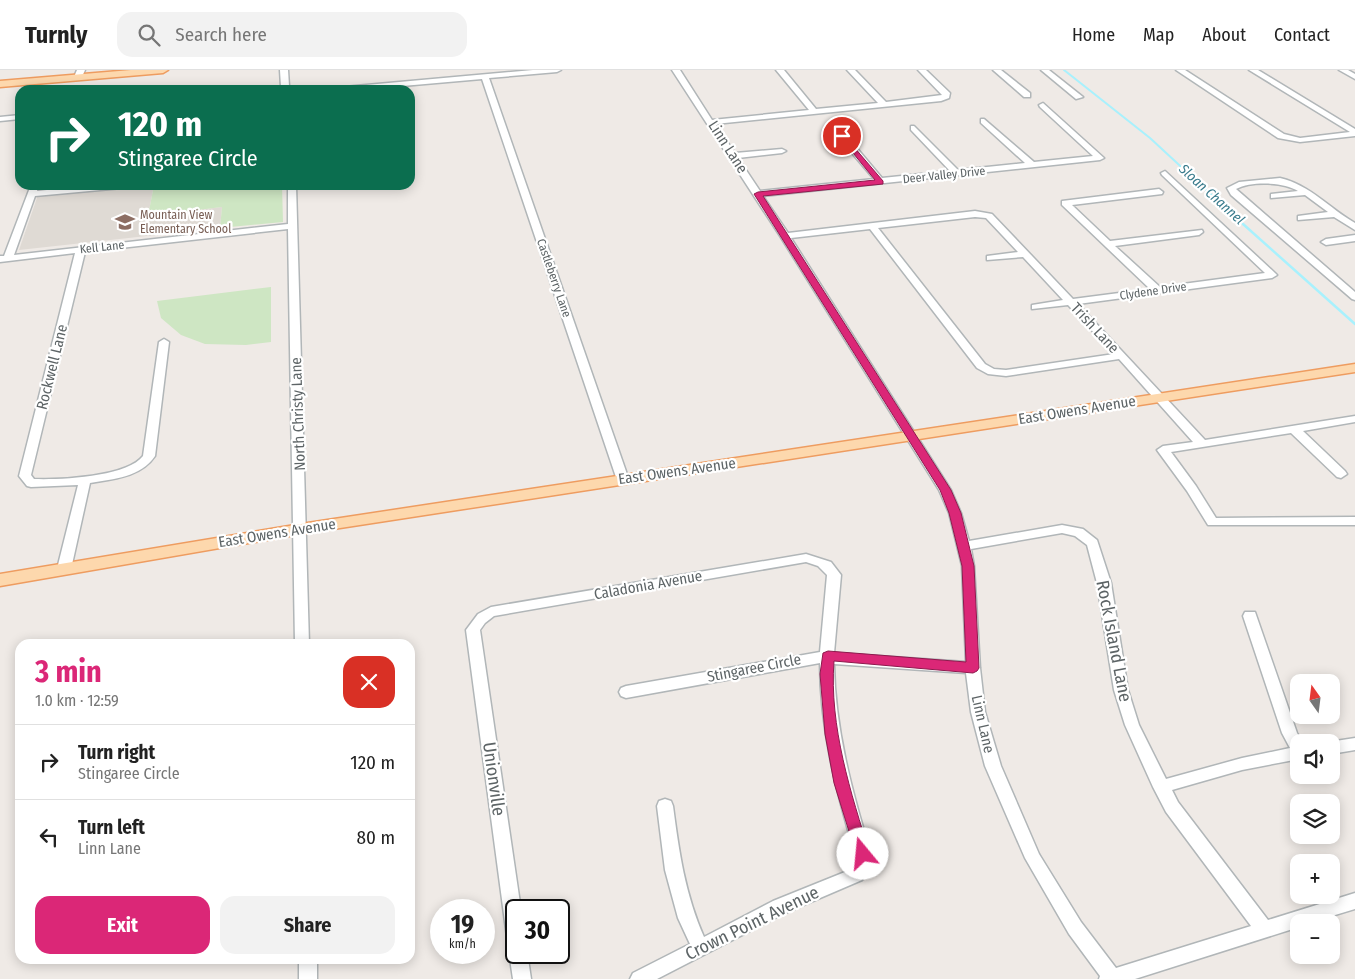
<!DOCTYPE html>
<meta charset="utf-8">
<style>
:root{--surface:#fff;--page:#f2f2f2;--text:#222;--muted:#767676;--line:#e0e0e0;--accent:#db2777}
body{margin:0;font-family:"Fira Sans Condensed",sans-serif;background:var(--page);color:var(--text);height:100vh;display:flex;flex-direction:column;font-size:19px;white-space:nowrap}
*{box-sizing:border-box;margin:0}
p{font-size:16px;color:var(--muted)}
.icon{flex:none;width:28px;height:28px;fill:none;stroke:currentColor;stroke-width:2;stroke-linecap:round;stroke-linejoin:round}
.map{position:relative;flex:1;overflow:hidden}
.sheet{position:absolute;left:15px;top:569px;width:400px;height:325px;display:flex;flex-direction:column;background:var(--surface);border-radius:15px;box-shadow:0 2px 12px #0003}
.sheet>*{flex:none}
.banner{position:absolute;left:15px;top:15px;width:400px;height:105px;border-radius:15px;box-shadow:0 2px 12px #0003;background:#0b6e4f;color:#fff;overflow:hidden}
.needle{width:32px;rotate:346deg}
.fabs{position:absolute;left:1290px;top:604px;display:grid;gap:10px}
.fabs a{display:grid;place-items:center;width:50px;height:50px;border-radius:10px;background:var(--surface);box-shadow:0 2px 12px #0003;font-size:25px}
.speed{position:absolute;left:430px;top:829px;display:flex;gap:10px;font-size:25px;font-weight:700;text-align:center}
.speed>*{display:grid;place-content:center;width:65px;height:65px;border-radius:50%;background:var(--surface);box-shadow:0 2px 12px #0003;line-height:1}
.speed small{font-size:12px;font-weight:400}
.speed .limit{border:2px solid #111;border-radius:8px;background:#fff;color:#111}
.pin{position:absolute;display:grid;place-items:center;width:42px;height:42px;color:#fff;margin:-21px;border:2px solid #fff;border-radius:50%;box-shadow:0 1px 5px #0007}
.me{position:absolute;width:55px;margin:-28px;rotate:343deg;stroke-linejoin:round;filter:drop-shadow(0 0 4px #0008)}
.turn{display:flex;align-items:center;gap:18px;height:105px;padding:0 20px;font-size:22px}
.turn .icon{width:65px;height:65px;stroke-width:2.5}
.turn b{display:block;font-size:35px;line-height:42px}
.round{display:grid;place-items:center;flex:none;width:52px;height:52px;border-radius:15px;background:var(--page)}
.overview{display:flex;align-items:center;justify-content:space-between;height:85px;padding:0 20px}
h1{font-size:30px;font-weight:700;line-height:38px;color:var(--accent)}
.button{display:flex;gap:10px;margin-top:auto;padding:10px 20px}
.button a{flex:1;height:58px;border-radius:15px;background:var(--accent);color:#fff;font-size:20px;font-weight:700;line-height:58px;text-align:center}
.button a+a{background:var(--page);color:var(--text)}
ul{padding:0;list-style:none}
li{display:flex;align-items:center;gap:15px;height:75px;padding:0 20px;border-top:1px solid var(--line)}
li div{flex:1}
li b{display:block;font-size:19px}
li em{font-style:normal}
header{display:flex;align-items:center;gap:30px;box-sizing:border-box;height:70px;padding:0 25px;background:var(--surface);border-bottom:1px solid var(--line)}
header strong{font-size:24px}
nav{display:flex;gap:28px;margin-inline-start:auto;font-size:18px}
.search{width:350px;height:45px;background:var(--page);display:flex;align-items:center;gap:12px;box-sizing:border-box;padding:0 18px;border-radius:15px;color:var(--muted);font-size:19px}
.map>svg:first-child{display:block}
</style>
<header>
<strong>Turnly</strong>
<div class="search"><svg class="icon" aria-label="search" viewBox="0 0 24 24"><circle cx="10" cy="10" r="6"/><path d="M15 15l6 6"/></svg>Search here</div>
<nav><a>Home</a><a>Map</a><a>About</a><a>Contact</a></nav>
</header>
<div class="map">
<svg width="1355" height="909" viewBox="0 0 1355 909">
<rect width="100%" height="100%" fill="#efeae6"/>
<polygon fill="#dfdad4" points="142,115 154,115 148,146 222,137 220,158 19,180 38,125"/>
<g fill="#cee6c3">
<polygon points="154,115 282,115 283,152 220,158 222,137 148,146"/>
<polygon points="271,217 271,272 246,275 205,274 181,265 161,248 157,231"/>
</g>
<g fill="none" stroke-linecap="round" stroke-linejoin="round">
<polyline stroke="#a8f1fd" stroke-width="2" points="1064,0 1150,68 1244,155"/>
<polyline stroke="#a8f1fd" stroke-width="2.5" points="1243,154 1355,254"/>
<defs>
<g id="minor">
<polygon points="77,0 85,0 81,9 78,9 74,7"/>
<polygon points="280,0 288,0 289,16 293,20 284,20 281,17"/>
<polygon points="533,0 561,0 557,2 489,8 629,410 623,414 617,410 482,9 357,20 329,20 333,18"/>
<path d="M672,0H680L712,50L809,40L776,0H784L816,39L878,33L847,0H855L886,32L942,25L918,0H926L950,23L949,28L941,31L715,54L735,83L782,79L786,81L782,83L738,88L760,121L874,109L839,68V64H845L882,108L950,101L911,60V56H914L958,100L1025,93L981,53V49H984L1034,92L1093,86L1040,37L1039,35L1043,33L1104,88L1100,90L763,126L788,163L975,141L992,144L1073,229L1150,219L1062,135V131L1159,119L1163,122L1162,124L1072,135L1110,171L1202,160L1203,162L1199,165L1115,176L1160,217L1265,203L1162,105L1161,103L1165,101L1275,203L1277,205L1272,208L1078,234L1205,370L1355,346V352L1303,361L1345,401L1347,404L1341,408L1337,407L1291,363L1171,382L1196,416L1216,448L1355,447V455H1208L1187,421L1157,380L1163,376L1193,372L1119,289L1006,306L988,304L977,298L870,159L791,168L951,420L961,443L969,471L1062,455L1083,459L1097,470L1111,513L1128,620L1139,655L1166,709L1242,688L1290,678L1282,663L1243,546L1245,542H1255L1297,663L1303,672H1299V689L1242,700L1172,720L1178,732L1268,850L1355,823V839L1312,852H1299V857L1135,909H1099L1100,906L1069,864L1025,788L985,696L971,642L966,603L834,594C835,659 852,722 871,784L869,795L862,810L785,843L657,909H630L633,903L690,874L678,848L665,800L657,736L659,731L665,729L671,731L673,736C679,782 685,824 704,867L773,831L850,800L855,784C836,721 820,659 820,593L626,628L621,626L619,622L621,618L626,616L820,582L827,505L818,496L806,492L494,546L485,553L480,560L521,840H516V882H527L531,909H513L509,882L512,876L515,875L510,873L507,867L466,560L478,544L491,537L806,484L831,492L841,505L834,583L966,592L962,496L949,443L939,420L780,166ZM975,147L986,148L1018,182L987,186V190L1023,187L1063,230L1032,235V239L1068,235L1114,284L1006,300L994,299L985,294L878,158ZM1062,463L1075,466L1087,475L1097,513L1114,620L1125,655L1153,717L1166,742L1251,856L1116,898L1081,852L1039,784L1001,696L985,642L980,598L974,496L971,479Z"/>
<polygon points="993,0 1001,0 1030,23 1030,27 1024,27"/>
<polygon points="1041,0 1049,0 1083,27 1076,29"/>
<polygon points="1176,0 1185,0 1284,64 1300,68 1350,62 1249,0 1258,0 1355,59 1355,66 1300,72 1278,68"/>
<polygon points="1339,0 1348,0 1355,4 1355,9"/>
<polygon points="20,45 20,49 0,51 0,47"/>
<path d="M1280,108C1310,115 1329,138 1355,153V160L1334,147L1298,150V146L1328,142L1305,125L1271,128V124L1298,121C1283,112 1252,111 1236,119L1355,222V230L1352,229L1231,125L1227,118L1239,112Z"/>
<path d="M31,115H39L37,121L96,115H126L122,118L35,126L14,185L288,154V115H296L309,574H295L288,159L85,182L31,405L34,409C60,410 127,407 143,386L159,272L164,269L169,272L155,386C141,407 114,409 90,413L71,499L69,502H59L57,499L78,415L31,417L27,416L19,406L75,183L0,192V186H4Z"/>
<polygon points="1355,165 1355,171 1326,175 1321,172 1326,169"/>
<polygon points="1355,668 1355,680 1331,684 1331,672 1329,672"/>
<rect x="299" y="889" width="18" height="20"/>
</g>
<g id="major">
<polygon points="131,0 168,0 163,3 0,17 0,11"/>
<polygon points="1355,294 1355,302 301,464 0,516 0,504 301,454"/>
</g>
</defs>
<use href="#minor" stroke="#b1b6b8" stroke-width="3"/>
<use href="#major" stroke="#ee9c60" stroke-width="3"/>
<use href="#minor" fill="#fff" fill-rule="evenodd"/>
<use href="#major" fill="#fdd8ad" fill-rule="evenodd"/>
</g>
<path fill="#db2777" stroke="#8e194d" d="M842,63L883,111V114L763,126L951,420L961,443L974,496L979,598L977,601L973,603L834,591C829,656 851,724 870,784L868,789L863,791L858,789L856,784L834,713L825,664L820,604L823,583L828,581L966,592L962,496L949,443L940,420L754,124L758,122L875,110L840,67V64Z"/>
<defs>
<symbol id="school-bare" viewBox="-9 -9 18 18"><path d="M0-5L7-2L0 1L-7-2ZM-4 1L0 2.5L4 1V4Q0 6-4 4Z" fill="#8d6e63" stroke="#fff" stroke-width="2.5" paint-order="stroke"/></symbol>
</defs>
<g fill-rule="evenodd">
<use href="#school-bare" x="111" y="138" width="28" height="28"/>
</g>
<g text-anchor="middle" stroke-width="4.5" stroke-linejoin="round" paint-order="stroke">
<g font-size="12" fill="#5d6466" stroke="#fff">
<text transform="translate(944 105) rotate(-6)" y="4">Deer Valley Drive</text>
<text transform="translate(102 177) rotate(-6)" y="4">Kell Lane</text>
<text transform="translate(554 208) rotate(71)" y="4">Castleberry Lane</text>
<text transform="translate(1153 221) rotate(-8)" y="4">Clydene Drive</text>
</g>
<g font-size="12" fill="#785e54" stroke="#fff" text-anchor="start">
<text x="140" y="149">Mountain View<tspan x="140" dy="14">Elementary School</tspan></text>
</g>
<g font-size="14" font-style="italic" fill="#397b8c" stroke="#fff">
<text transform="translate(1212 124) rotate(42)" y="5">Sloan Channel</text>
</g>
<g font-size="15" fill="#5d6466" stroke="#fff">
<text transform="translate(728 77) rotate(57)" y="5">Linn Lane</text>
<text transform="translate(1095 258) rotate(47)" y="5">Trish Lane</text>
<text transform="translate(52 297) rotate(-76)" y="5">Rockwell Lane</text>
<text transform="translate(1077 340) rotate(-9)" y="5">East Owens Avenue</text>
<text transform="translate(298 344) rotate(-92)" y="5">North Christy Lane</text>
<text transform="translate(677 401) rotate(-8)" y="5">East Owens Avenue</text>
<text transform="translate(277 463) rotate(-9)" y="5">East Owens Avenue</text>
<text transform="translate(648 515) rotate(-10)" y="5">Caladonia Avenue</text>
<text transform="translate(754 598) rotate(-11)" y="5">Stingaree Circle</text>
<text transform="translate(983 654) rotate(77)" y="5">Linn Lane</text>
</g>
<g font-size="18" fill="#5d6466" stroke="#fff">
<text transform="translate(1114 571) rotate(79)" y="6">Rock Island Lane</text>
<text transform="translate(494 709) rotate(82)" y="6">Unionville</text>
<text transform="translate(752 853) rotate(-26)" y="6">Crown Point Avenue</text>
</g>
</g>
</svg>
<div class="fabs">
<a><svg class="needle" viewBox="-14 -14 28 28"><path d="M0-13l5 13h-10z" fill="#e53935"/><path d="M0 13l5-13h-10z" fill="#767676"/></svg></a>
<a><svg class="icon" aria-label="sound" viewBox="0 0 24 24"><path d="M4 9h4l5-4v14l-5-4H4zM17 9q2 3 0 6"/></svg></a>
<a><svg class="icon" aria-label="layers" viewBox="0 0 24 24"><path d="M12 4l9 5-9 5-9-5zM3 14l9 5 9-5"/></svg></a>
<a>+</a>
<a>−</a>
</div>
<div class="speed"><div>19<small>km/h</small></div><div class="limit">30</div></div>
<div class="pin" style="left:842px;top:66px;background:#d93025"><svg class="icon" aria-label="arrive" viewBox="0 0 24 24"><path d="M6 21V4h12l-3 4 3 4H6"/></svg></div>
<svg class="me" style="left:863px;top:784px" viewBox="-20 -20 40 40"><circle r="19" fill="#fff"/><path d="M0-13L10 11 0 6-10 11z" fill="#db2777"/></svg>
<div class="banner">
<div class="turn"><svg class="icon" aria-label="right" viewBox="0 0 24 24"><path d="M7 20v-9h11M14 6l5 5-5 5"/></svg><div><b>120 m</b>Stingaree Circle</div></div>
</div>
<section class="sheet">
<div class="overview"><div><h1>3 min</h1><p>1.0 km · 12:59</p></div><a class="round" style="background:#d93025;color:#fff"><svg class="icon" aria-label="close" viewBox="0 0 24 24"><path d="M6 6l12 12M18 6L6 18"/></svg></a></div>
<ul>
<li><svg class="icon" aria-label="right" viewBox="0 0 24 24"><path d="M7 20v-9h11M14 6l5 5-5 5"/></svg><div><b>Turn right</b><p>Stingaree Circle</p></div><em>120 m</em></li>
<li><svg class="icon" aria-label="left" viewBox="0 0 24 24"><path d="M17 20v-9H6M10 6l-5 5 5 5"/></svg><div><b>Turn left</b><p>Linn Lane</p></div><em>80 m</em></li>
</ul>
<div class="button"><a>Exit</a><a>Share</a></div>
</section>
</div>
